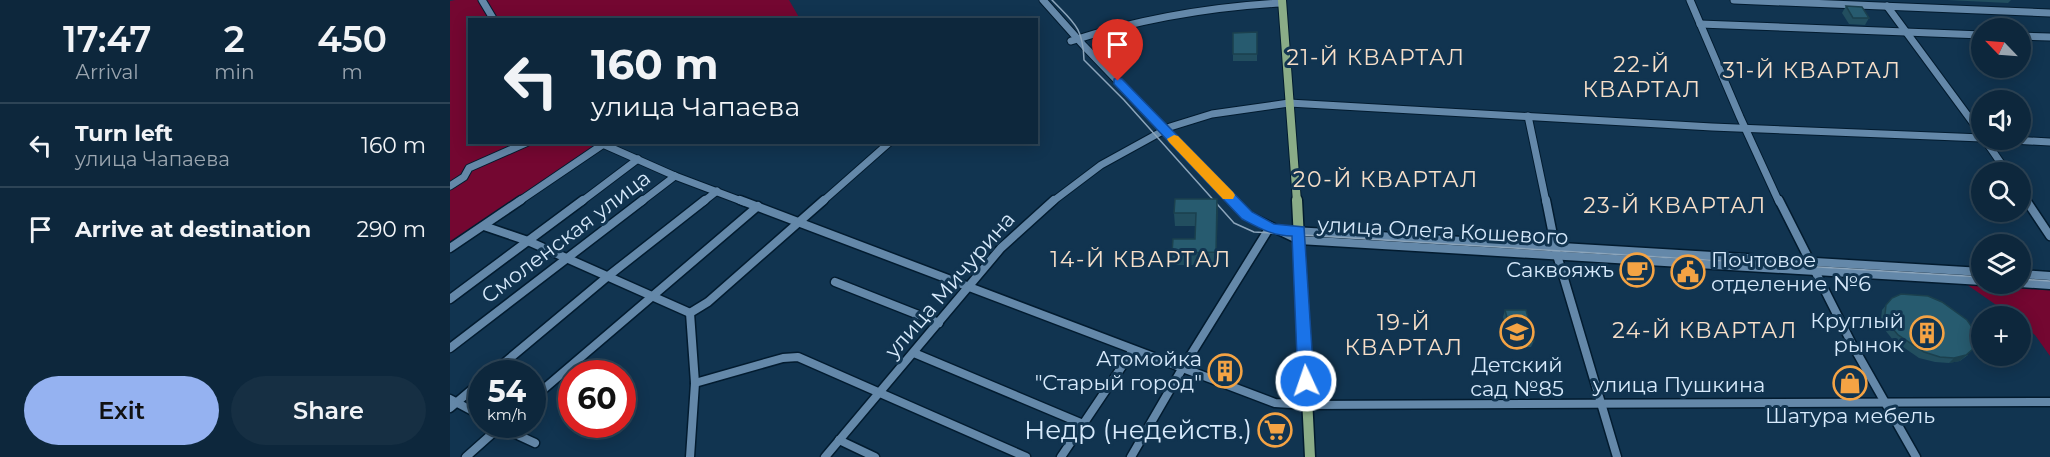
<!DOCTYPE html>
<meta charset="utf-8">
<style>
:root{--surface:#0d273c;--page:#162f43;--text:#f1f3f6;--muted:#9aa5af;--line:#2d4456;--accent:#95b2f1}
body{margin:0;font-family:Montserrat,sans-serif;background:var(--page);color:var(--text);height:100vh;display:flex;flex-direction:column;font-size:22px;white-space:nowrap}
*{box-sizing:border-box;margin:0}
p{font-size:20px;color:var(--muted)}
.icon{flex:none;width:33px;height:33px;fill:none;stroke:currentColor;stroke-width:2;stroke-linecap:round;stroke-linejoin:round}
.map{position:relative;flex:1;overflow:hidden}
.details{display:flex;flex-direction:column;background:var(--surface);width:450px}
.details>*{flex:none}
.guide{position:absolute;left:18px;top:18px;width:570px;height:126px;border-radius:0px;box-shadow:0 3px 15px #0003,0 0 0 2px var(--line);background:#0d273c;color:var(--text);overflow:hidden}
.needle{width:39px;rotate:295deg}
.fabs{position:absolute;left:1521px;top:18px;display:grid;gap:12px}
.fabs a{display:grid;place-items:center;width:60px;height:60px;border-radius:50%;background:var(--surface);box-shadow:0 3px 15px #0003,0 0 0 2px var(--line);font-size:30px}
.speed{position:absolute;left:18px;top:360px;display:flex;gap:12px;font-size:30px;font-weight:700;text-align:center}
.speed>*{display:grid;place-content:center;width:78px;height:78px;border-radius:50%;background:var(--surface);box-shadow:0 3px 15px #0003,0 0 0 2px var(--line);line-height:1}
.speed small{font-size:15px;font-weight:400}
.speed .limit{border:9px solid #d22;background:#fff;color:#111}
.pin{position:absolute;display:grid;place-items:center;width:51px;height:51px;color:#fff;margin:-62px -26px;border-radius:50% 50% 50% 0;rotate:-45deg;box-shadow:0 0 6px #0007}
.pin .icon{rotate:45deg}
.me{position:absolute;width:66px;margin:-33px;rotate:357deg;stroke-linejoin:round;filter:drop-shadow(0 0 4px #0008)}
.turn{display:flex;align-items:center;gap:21px;height:126px;padding:0 24px;font-size:27px}
.turn .icon{width:78px;height:78px;stroke-width:2.5}
.turn b{display:block;font-size:42px;line-height:51px}
.eta{display:flex;justify-content:space-evenly;align-items:center;height:102px;text-align:center}
.eta b{font-size:36px;font-weight:600;line-height:42px}
.action{display:flex;gap:12px;margin-top:auto;padding:12px 24px}
.action a{flex:1;height:69px;border-radius:36px;background:var(--accent);color:#111;font-size:24px;font-weight:600;line-height:69px;text-align:center}
.action a+a{background:var(--page);color:var(--text)}
ul{padding:0;list-style:none}
li{display:flex;align-items:center;gap:18px;height:84px;padding:0 24px;border-top:2px solid var(--line)}
li div{flex:1}
li b{display:block;font-size:22px}
li em{font-style:normal}
main{display:flex;flex:1;min-height:0}
.map>svg:first-child{display:block}
</style>
<main>
<section class="details">
<div class="eta">
<div><b>17:47</b><p>Arrival</p></div>
<div><b>2</b><p>min</p></div>
<div><b>450</b><p>m</p></div>
</div>
<ul>
<li><svg class="icon" aria-label="left" viewBox="0 0 24 24"><path d="M17 20v-9H6M10 6l-5 5 5 5"/></svg><div><b>Turn left</b><p>улица Чапаева</p></div><em>160 m</em></li>
<li><svg class="icon" aria-label="arrive" viewBox="0 0 24 24"><path d="M6 21V4h12l-3 4 3 4H6"/></svg><div><b>Arrive at destination</b></div><em>290 m</em></li>
</ul>
<div class="action"><a>Exit</a><a>Share</a></div>
</section>
<div class="map">
<svg width="1600" height="457" viewBox="0 0 1600 457">
<rect width="100%" height="100%" fill="#113450"/>
<g fill="#740731">
<polygon points="5,0 339,0 350,19 20,20 20,142 141,142 145,146 0,245 0,1"/>
<polygon points="1516,284 1600,290 1600,356 1585,335 1571,323 1570,316 1562,316"/>
</g>
<g fill="none" stroke-linecap="round" stroke-linejoin="round">
<defs>
<g id="minor-far1">
<polyline points="32,0 44,20"/>
<polyline points="593,0 634,46 784,202"/>
<polyline points="1240,0 1290,117 1329,202"/>
<polyline points="1284,0 1600,13"/>
<polyline points="1437,6 1532,135"/>
<polyline points="1250,24 1532,35"/>
<polyline points="1570,36 1600,37"/>
<path d="M621,41C690,19 759,7 831,3"/>
<polyline points="1078,116 1096,202"/>
<polyline points="1535,140 1557,172"/>
<polyline points="1562,140 1600,142"/>
<polyline points="148,142 225,176 294,202"/>
<polyline points="0,186 14,177 19,168 78,142"/>
<polyline points="1570,192 1577,202"/>
<polyline points="68,202 152,145"/>
<polyline points="131,202 188,159"/>
<polyline points="191,202 225,176"/>
<polyline points="253,202 267,191"/>
<polyline points="372,202 440,142"/>
<polyline points="602,202 651,165 720,127 762,114 839,103 1262,127 1532,138"/>
</g>
<g id="minor">
<polyline points="290,200 825,403 857,405 1600,402"/>
<polyline points="783,200 797,215 849,240 1532,281"/>
<polyline points="1096,200 1107,255 1167,457"/>
<polyline points="1329,200 1403,346 1466,457"/>
<polyline points="1576,200 1600,236"/>
<polyline points="34,226 78,241 240,313"/>
<polyline points="844,231 1532,272"/>
<polyline points="0,248 71,200"/>
<polyline points="1570,274 1600,276"/>
<polyline points="385,282 489,323"/>
<polyline points="1570,283 1600,285"/>
<polyline points="0,299 133,200"/>
<polyline points="240,313 258,302 374,200"/>
<polyline points="240,313 245,383 240,457"/>
<polyline points="0,348 193,200"/>
<polyline points="464,353 633,424"/>
<polyline points="41,374 157,277 255,200"/>
<polyline points="245,383 333,358 348,357 576,457"/>
<polyline points="0,399 32,416"/>
<polyline points="82,399 308,206"/>
<polyline points="0,408 32,381"/>
<polyline points="48,426 85,443"/>
<polyline points="389,440 425,457"/>
<polyline points="16,457 53,424"/>
<polyline points="375,457 551,248 604,200"/>
<polyline points="611,457 683,350"/>
<polyline points="681,457 732,369 820,227"/>
</g>
<polyline id="major-far1" points="832,0 847,202"/>
<polyline id="major" points="847,200 860,457"/>
</defs>
<use href="#minor-far1" stroke="#021b2f" stroke-width="9"/>
<use href="#minor" stroke="#021b2f" stroke-width="11"/>
<use href="#major-far1" stroke="#021b2f" stroke-width="10"/>
<use href="#major" stroke="#021b2f" stroke-width="13"/>
<use href="#minor-far1" stroke="#6488a9" stroke-width="7"/>
<use href="#minor" stroke="#6488a9" stroke-width="8"/>
<use href="#major-far1" stroke="#8aac87" stroke-width="8"/>
<use href="#major" stroke="#8aac87" stroke-width="10"/>
<g stroke="#8ca5bb" stroke-width="1.5">
<path d="M602,0C624,23 633,27 634,60L674,100L784,223L804,232L1532,277"/>
<polyline points="1570,279 1600,281"/>
</g>
</g>
<g fill="#224e5f">
<polygon points="1497,0 1561,0 1558,3"/>
<polygon points="1396,6 1419,18 1415,25 1399,24 1392,13"/>
<polygon points="807,32 807,61 783,61 783,33"/>
<polygon points="767,199 766,265 723,265 722,253 745,239 745,226 725,226 724,213"/>
<polygon points="1442,298 1518,355 1510,361 1499,363 1485,362 1469,358 1443,340 1435,330 1431,319 1432,310"/>
<polygon points="1055,310 1084,341 1081,347 1061,347 1053,317"/>
<polygon points="787,365 787,368 781,379 763,373 763,369"/>
</g>
<g fill="#1b404e">
<polygon points="767,199 768,212 766,265 766,252"/>
<polygon points="1523,349 1510,361 1499,363 1504,358"/>
<polygon points="787,365 787,368 781,379 781,376"/>
</g>
<g fill="#275b6f" stroke="#1b404e" stroke-width="1.5">
<polygon points="1396,6 1412,7 1419,18 1403,18"/>
<polygon points="807,32 807,54 783,54 783,33"/>
<polygon points="725,199 767,199 766,252 722,253 723,239 745,239 746,213 724,213"/>
<polygon points="1451,294 1478,296 1492,302 1517,320 1524,330 1526,341 1523,349 1516,355 1504,358 1490,357 1474,352 1448,335 1439,324 1435,314 1436,305 1442,298"/>
<polygon points="1055,310 1076,310 1084,341 1063,341"/>
<polygon points="769,359 787,365 781,376 763,369"/>
</g>
<path fill="#1a73e8" stroke="#114b97" stroke-width="1.5" d="M668,78L672,79L802,212L824,224L854,227L864,381L862,385L856,387L851,385L848,381L842,236C823,236 809,228 792,219L664,84V79Z"/>
<polygon fill="#f59e0b" points="724,135 728,136 783,192 785,195 783,199 773,199 719,142 717,139"/>
<defs>
<symbol id="cafe-ring" viewBox="-11 -11 22 22"><circle r="9.5" fill="#113450" stroke="#f4a344" stroke-width="1.5"/><path d="M-5.5-4.5H6V0H3Q3 3.5 0 3.5H-2.5Q-5.5 3.5-5.5 0ZM3-3.2v2h1.7v-2ZM-6 4.5H4V6H-6Z" fill="#f4a344"/></symbol>
<symbol id="civic-ring" viewBox="-11 -11 22 22"><circle r="9.5" fill="#113450" stroke="#f4a344" stroke-width="1.5"/><path d="M-.6-6.5H3V-4.5H.6V-3L4-1V1h2V6H-6V1h2V-1L-.6-3ZM-1.2 2.5V6h2.4V2.5Z" fill="#f4a344"/></symbol>
<symbol id="school-ring" viewBox="-11 -11 22 22"><circle r="9.5" fill="#113450" stroke="#f4a344" stroke-width="1.5"/><path d="M0-5L7-2L0 1L-7-2ZM-4 1L0 2.5L4 1V4Q0 6-4 4Z" fill="#f4a344"/></symbol>
<symbol id="building-ring" viewBox="-11 -11 22 22"><circle r="9.5" fill="#113450" stroke="#f4a344" stroke-width="1.5"/><path d="M-4-6H4V6H1V3H-1V6H-4ZM-2.5-4.3h1.7v1.8h-1.7ZM.8-4.3h1.7v1.8H.8ZM-2.5-1h1.7V.8h-1.7ZM.8-1h1.7V.8H.8Z" fill="#f4a344"/></symbol>
<symbol id="shop-ring" viewBox="-11 -11 22 22"><circle r="9.5" fill="#113450" stroke="#f4a344" stroke-width="1.5"/><path d="M-5-2.5h2.3a2.7 3.5 0 0 1 5.4 0H5L5.5 6h-11ZM-1.5-2.5h3a1.5 2.3 0 0 0-3 0Z" fill="#f4a344"/></symbol>
<symbol id="supermarket-ring" viewBox="-11 -11 22 22"><circle r="9.5" fill="#113450" stroke="#f4a344" stroke-width="1.5"/><path d="M-6-5.5h2.5l.6 2H6L4.5 2H-2.5L-4.4-4H-6ZM-1.5 3.2a1.3 1.3 0 1 0 .1 0ZM3 3.2a1.3 1.3 0 1 0 .1 0Z" fill="#f4a344"/></symbol>
</defs>
<g fill-rule="evenodd">
<use href="#cafe-ring" x="1168" y="251" width="38" height="38"/>
<use href="#civic-ring" x="1219" y="253" width="38" height="38"/>
<use href="#school-ring" x="1048" y="313" width="38" height="38"/>
<use href="#building-ring" x="1458" y="314" width="38" height="38"/>
<use href="#building-ring" x="756" y="352" width="38" height="38"/>
<use href="#shop-ring" x="1381" y="364" width="38" height="38"/>
<use href="#supermarket-ring" x="806" y="411" width="38" height="38"/>
</g>
<g text-anchor="middle" stroke-width="6" stroke-linejoin="round" paint-order="stroke">
<g font-size="21" fill="#d6e9fb" stroke="#113450">
<text transform="translate(993 231) rotate(3)" y="7">улица Олега Кошевого</text>
<text transform="translate(116 237) rotate(-37)" y="7">Смоленская улица</text>
<text transform="translate(500 285) rotate(-49)" y="7">улица Мичурина</text>
<text x="1229" y="392">улица Пушкина</text>
</g>
<g font-size="21" fill="#d6e9fb" stroke="#113450" text-anchor="end">
<text x="1261" y="267" text-anchor="start">Почтовое<tspan x="1261" dy="24">отделение №6</tspan></text>
<text x="1164" y="277">Саквояжъ</text>
<text x="1454" y="328">Круглый<tspan x="1454" dy="24">рынок</tspan></text>
<text x="752" y="366">Атомойка<tspan x="752" dy="24">"Старый город"</tspan></text>
<text x="1067" y="372" text-anchor="middle">Детский<tspan x="1067" dy="24">сад №85</tspan></text>
<text x="1400" y="423" text-anchor="middle">Шатура мебель</text>
</g>
<g font-size="22" letter-spacing="1.5" fill="#f7dfc9" stroke="#113450">
<text x="926" y="65">21-Й КВАРТАЛ</text>
<text x="1192" y="72">22-Й<tspan x="1192" dy="25">КВАРТАЛ</tspan></text>
<text x="1362" y="78">31-Й КВАРТАЛ</text>
<text x="936" y="187">20-Й КВАРТАЛ</text>
<text x="1225" y="213">23-Й КВАРТАЛ</text>
<text x="691" y="267">14-Й КВАРТАЛ</text>
<text x="954" y="330">19-Й<tspan x="954" dy="25">КВАРТАЛ</tspan></text>
<text x="1255" y="338">24-Й КВАРТАЛ</text>
</g>
<g font-size="26" fill="#d6e9fb" stroke="#113450" text-anchor="end">
<text x="802" y="439">Недр (недейств.)</text>
</g>
</g>
</svg>
<div class="fabs">
<a><svg class="needle" viewBox="-14 -14 28 28"><path d="M0-13l5 13h-10z" fill="#e53935"/><path d="M0 13l5-13h-10z" fill="#9aa5af"/></svg></a>
<a><svg class="icon" aria-label="sound" viewBox="0 0 24 24"><path d="M4 9h4l5-4v14l-5-4H4zM17 9q2 3 0 6"/></svg></a>
<a><svg class="icon" aria-label="search" viewBox="0 0 24 24"><circle cx="10" cy="10" r="6"/><path d="M15 15l6 6"/></svg></a>
<a><svg class="icon" aria-label="layers" viewBox="0 0 24 24"><path d="M12 4l9 5-9 5-9-5zM3 14l9 5 9-5"/></svg></a>
<a>+</a>
</div>
<div class="speed"><div>54<small>km/h</small></div><div class="limit">60</div></div>
<div class="pin" style="left:668px;top:81px;background:#d93025"><svg class="icon" aria-label="arrive" viewBox="0 0 24 24"><path d="M6 21V4h12l-3 4 3 4H6"/></svg></div>
<svg class="me" style="left:856px;top:381px" viewBox="-20 -20 40 40"><circle r="17" fill="#1a73e8" stroke="#fff" stroke-width="3"/><path d="M0-11L8 9 0 5-8 9z" fill="#fff"/></svg>
<div class="guide">
<div class="turn"><svg class="icon" aria-label="left" viewBox="0 0 24 24"><path d="M17 20v-9H6M10 6l-5 5 5 5"/></svg><div><b>160 m</b>улица Чапаева</div></div>
</div>
</div>
</main>
